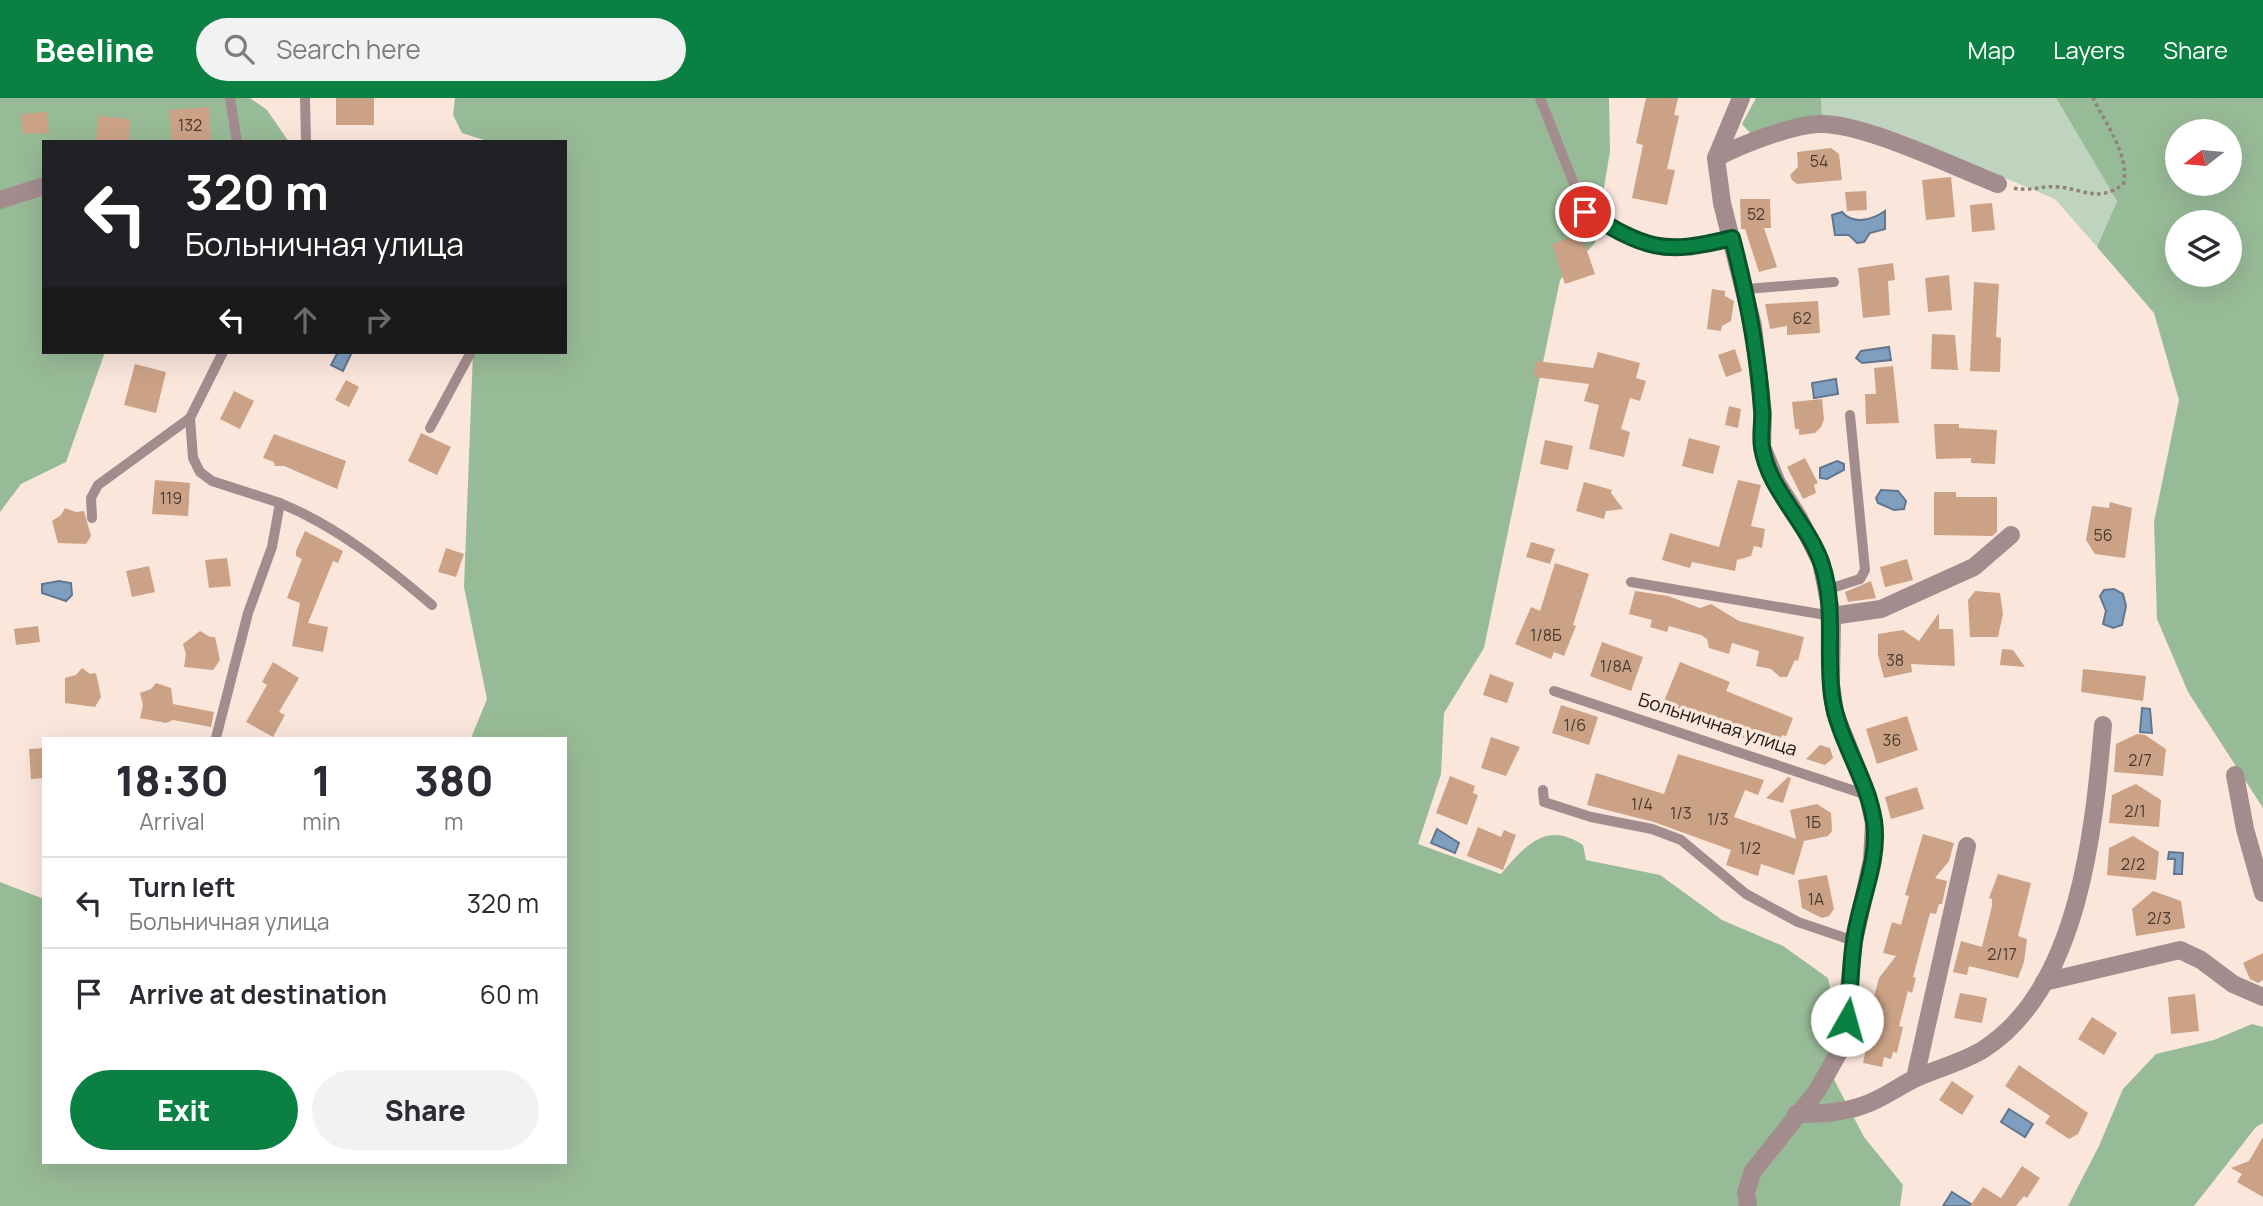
<!DOCTYPE html>
<meta charset="utf-8">
<style>
:root{--surface:#fff;--page:#f2f2f3;--text:#2b2b33;--muted:#7c7c81;--line:#e1e1e2;--accent:#0b8043}
body{margin:0;font-family:Manrope,sans-serif;background:var(--page);color:var(--text);height:100vh;display:flex;flex-direction:column;font-size:26px;white-space:nowrap}
*{box-sizing:border-box;margin:0}
p{font-size:23px;color:var(--muted)}
.icon{flex:none;width:38px;height:38px;fill:none;stroke:currentColor;stroke-width:2;stroke-linecap:round;stroke-linejoin:round}
.map{position:relative;flex:1;overflow:hidden}
.panel{position:absolute;left:42px;top:639px;width:525px;height:427px;display:flex;flex-direction:column;background:var(--surface);border-radius:0px;box-shadow:0 7px 28px #0002}
.panel>*{flex:none}
.guide{position:absolute;left:42px;top:42px;width:525px;height:214px;border-radius:0px;box-shadow:0 7px 28px #0002;background:#202124;color:#fff;overflow:hidden}
.needle{width:46px;rotate:254deg}
.buttons{position:absolute;left:2165px;top:21px;display:grid;gap:14px}
.buttons a{display:grid;place-items:center;width:77px;height:77px;border-radius:50%;background:var(--surface);box-shadow:0 7px 28px #0002;font-size:35px}
.pin{position:absolute;display:grid;place-items:center;width:60px;height:60px;color:#fff;margin:-30px;border:4px solid #fff;border-radius:50%;box-shadow:0 2px 7px #0007}
.me{position:absolute;width:77px;margin:-38px;rotate:7deg;stroke-linejoin:round;filter:drop-shadow(0 0 5px #0008)}
.turn{display:flex;align-items:center;gap:24px;height:147px;padding:0 28px;font-size:32px}
.turn .icon{width:91px;height:91px;stroke-width:2.5}
.turn b{display:block;font-size:49px;line-height:60px}
.lanes{display:flex;align-items:center;height:66px;padding:0 28px;background:#0003;justify-content:center;gap:35px;direction:ltr}
.lanes .off{opacity:.35}
.eta{display:flex;justify-content:space-evenly;align-items:center;height:119px;text-align:center}
.eta b{font-size:42px;font-weight:800;line-height:49px}
.action{display:flex;gap:14px;margin-top:auto;padding:14px 28px}
.action a{flex:1;height:80px;border-radius:42px;background:var(--accent);color:#fff;font-size:28px;font-weight:800;line-height:80px;text-align:center}
.action a+a{background:var(--page);color:var(--text)}
ul{padding:0;list-style:none}
li{display:flex;align-items:center;gap:21px;height:91px;padding:0 28px;border-top:2px solid var(--line)}
li div{flex:1}
li b{display:block;font-size:26px}
li em{font-style:normal}
header{display:flex;align-items:center;gap:42px;box-sizing:border-box;height:98px;padding:0 35px;background:var(--accent);color:#fff}
header strong{font-size:33px}
nav{display:flex;gap:38px;margin-inline-start:auto;font-size:24px}
.search{width:490px;height:63px;background:var(--page);display:flex;align-items:center;gap:18px;box-sizing:border-box;padding:0 24px;border-radius:38px;color:var(--muted);font-size:26px}
.map>svg:first-child{display:block}
</style>
<header>
<strong>Beeline</strong>
<div class="search"><svg class="icon" aria-label="search" viewBox="0 0 24 24"><circle cx="10" cy="10" r="6"/><path d="M15 15l6 6"/></svg>Search here</div>
<nav><a>Map</a><a>Layers</a><a>Share</a></nav>
</header>
<div class="map">
<svg width="2263" height="1108" viewBox="0 0 2263 1108">
<rect width="100%" height="100%" fill="#fbe6dc"/>
<polygon fill="#bfd4be" points="1821,0 2056,0 2117,103 2097,149 2055,101 1903,37 1822,18"/>
<g fill="#98bb97" fill-rule="evenodd">
<polygon points="0,0 250,0 267,12 289,44 44,44 44,254 105,254 66,364 21,386 0,414"/>
<path d="M455,0H1609L1610,53L1595,145L1560,182L1484,550L1444,615L1441,676L1418,746L1501,776C1525,748 1546,722 1583,747L1586,762L1660,777L1722,822L1783,848L1828,880L1837,923L1829,972L1864,1039L1903,1087L1900,1108H0V784L44,801V1064H565V640H471L487,601L464,489L473,254H565V44H490L462,35L453,17Z"/>
<polygon points="1756,0 1821,0 1822,18 1753,38 1742,26"/>
<path d="M2056,0H2263V710L2188,594L2157,521L2154,424L2179,302L2154,215L2097,149L2117,103ZM2177,33H2230V86H2177ZM2177,124H2230V177H2177Z"/>
<polygon points="2252,926 2263,929 2263,1025 2256,1029 2194,1108 2068,1108 2099,1048 2123,991 2156,956 2214,942"/>
</g>
<g fill="#7f9fc1" stroke="#62768d" stroke-width="2">
<path d="M1885,113V131L1870,135L1864,144L1857,145L1849,137H1835L1832,117L1842,114C1853,127 1872,122 1885,113Z"/>
<polygon points="1889,249 1891,262 1862,265 1856,260 1861,253"/>
<polygon points="338,254 352,254 343,273 331,267"/>
<polygon points="1836,281 1838,296 1814,300 1812,285"/>
<polygon points="1837,363 1844,366 1844,372 1827,381 1820,380 1820,370"/>
<polygon points="1881,392 1898,393 1906,403 1904,411 1894,412 1878,405 1876,400"/>
<polygon points="59,483 71,485 72,497 66,503 42,495 42,486"/>
<polygon points="2114,491 2123,496 2126,508 2122,527 2113,530 2103,526 2106,513 2100,498 2104,492"/>
<polygon points="2142,610 2150,611 2152,635 2140,634"/>
<polygon points="1437,731 1459,745 1455,755 1431,745"/>
<polygon points="2169,754 2183,755 2182,776 2174,776 2175,761 2168,761"/>
<polygon points="2009,1011 2033,1026 2025,1039 2001,1024"/>
<polygon points="1952,1094 1974,1108 1943,1108"/>
</g>
<g fill="#cba286">
<rect x="336" y="0" width="38" height="27"/>
<polygon points="1646,0 1678,0 1674,17 1679,18 1667,71 1675,72 1667,107 1632,100 1643,47 1636,45"/>
<polygon points="209,9 211,42 172,44 169,12"/>
<polygon points="47,14 49,35 23,36 21,16"/>
<polygon points="98,18 130,21 129,44 96,44"/>
<polygon points="1831,50 1839,56 1842,82 1797,86 1792,82 1790,77 1798,69 1797,54"/>
<polygon points="1951,79 1955,119 1926,122 1922,82"/>
<polygon points="1866,93 1867,112 1847,113 1845,94"/>
<polygon points="1740,101 1770,101 1771,130 1764,130 1777,169 1759,174 1745,131 1741,131"/>
<polygon points="1992,105 1995,132 1972,134 1970,107"/>
<polygon points="1581,136 1595,176 1565,186 1552,146"/>
<polygon points="1893,165 1895,182 1888,183 1890,217 1863,220 1858,170"/>
<polygon points="1949,177 1952,212 1928,214 1925,180"/>
<polygon points="1974,184 1999,186 1996,239 2001,240 2000,274 1970,273"/>
<polygon points="1712,191 1725,193 1725,198 1734,203 1731,223 1722,228 1721,233 1707,231"/>
<polygon points="1818,203 1820,235 1787,237 1787,228 1770,231 1765,206"/>
<polygon points="1932,236 1955,237 1958,272 1931,271"/>
<polygon points="1735,251 1742,273 1726,279 1718,257"/>
<polygon points="1598,254 1640,265 1636,280 1646,283 1640,303 1630,300 1621,331 1630,334 1624,359 1589,351 1599,307 1584,303 1589,286 1534,279 1536,263 1593,270"/>
<polygon points="135,266 166,274 156,315 124,307"/>
<polygon points="1893,268 1899,325 1866,326 1865,296 1876,296 1874,270"/>
<polygon points="346,282 359,289 349,309 335,302"/>
<polygon points="234,293 254,303 240,331 220,321"/>
<polygon points="1822,301 1824,321 1821,329 1815,335 1799,337 1799,331 1795,331 1792,304"/>
<polygon points="1729,308 1741,311 1738,330 1725,327"/>
<polygon points="1934,326 1959,326 1959,330 1997,332 1995,366 1971,365 1971,360 1936,361"/>
<polygon points="421,335 451,349 437,377 408,363"/>
<polygon points="274,336 346,363 337,391 284,368 275,368 274,364 263,360"/>
<polygon points="1689,340 1720,348 1713,376 1682,368"/>
<polygon points="1545,342 1573,348 1568,372 1540,366"/>
<polygon points="1805,360 1818,385 1814,387 1816,395 1803,401 1787,369"/>
<polygon points="155,382 190,385 188,418 152,416"/>
<polygon points="1738,382 1761,387 1751,428 1765,431 1762,450 1754,448 1751,458 1737,462 1735,473 1692,464 1690,470 1662,462 1670,435 1719,449"/>
<polygon points="1584,384 1612,392 1611,395 1623,411 1606,413 1604,421 1576,413"/>
<polygon points="1934,394 1956,394 1956,399 1997,399 1997,434 1992,438 1934,437"/>
<polygon points="2110,404 2132,410 2125,460 2095,456 2086,442 2092,408 2109,410"/>
<polygon points="65,410 76,414 84,413 91,438 86,446 58,445 52,423 61,417"/>
<polygon points="305,433 343,453 338,465 333,463 308,525 328,529 323,554 292,548 300,505 287,500 302,461 296,458 296,453"/>
<polygon points="1531,444 1555,451 1550,466 1526,459"/>
<polygon points="446,450 464,456 456,479 438,474"/>
<polygon points="227,460 231,488 209,490 205,462"/>
<polygon points="1907,461 1913,482 1885,489 1880,469"/>
<polygon points="1555,465 1589,476 1573,527 1576,528 1564,558 1554,554 1551,561 1515,546 1531,509 1540,513"/>
<polygon points="149,468 155,494 132,499 126,473"/>
<polygon points="1871,483 1876,500 1848,504 1845,494"/>
<polygon points="1635,493 1668,498 1700,510 1711,506 1739,523 1804,539 1798,563 1795,562 1787,579 1780,579 1771,571 1756,568 1759,553 1732,545 1729,556 1709,550 1707,541 1701,537 1669,528 1667,534 1650,529 1652,522 1629,516"/>
<polygon points="1975,493 2000,495 2003,516 1998,539 1970,539 1968,502"/>
<polygon points="1939,515 1939,531 1953,531 1955,568 1911,566 1912,574 1884,580 1878,557 1878,536 1903,532 1919,543"/>
<polygon points="38,528 40,544 16,547 14,531"/>
<polygon points="200,533 210,539 215,539 220,562 213,572 184,569 186,556 183,546"/>
<polygon points="1602,544 1643,559 1631,593 1590,578"/>
<polygon points="2002,551 2013,552 2025,569 2000,567"/>
<polygon points="273,564 299,580 279,614 285,617 273,639 246,624 267,587 262,584"/>
<polygon points="1680,564 1730,584 1726,593 1793,620 1786,638 1782,637 1778,648 1769,645 1767,649 1662,608"/>
<polygon points="82,570 90,576 96,575 101,599 95,609 65,605 65,580 76,577"/>
<polygon points="2083,571 2146,578 2143,603 2081,594"/>
<polygon points="1490,576 1514,585 1507,605 1483,597"/>
<polygon points="156,585 171,590 173,606 214,614 211,629 173,622 166,625 140,620 143,607 140,595 151,591"/>
<polygon points="1561,607 1598,619 1589,647 1552,635"/>
<polygon points="1907,618 1918,652 1877,666 1866,631"/>
<polygon points="2137,636 2145,637 2166,651 2163,678 2114,674 2116,646"/>
<polygon points="1491,639 1520,649 1506,678 1481,670"/>
<polygon points="1820,647 1830,650 1833,660 1825,667 1806,661"/>
<polygon points="44,650 44,680 31,681 29,651"/>
<polygon points="1678,656 1764,682 1758,697 1745,692 1734,719 1796,741 1790,712 1817,706 1831,715 1832,733 1828,738 1804,743 1794,777 1761,766 1758,778 1726,767 1731,752 1654,724 1587,707 1596,675 1664,696"/>
<polygon points="1450,678 1475,688 1473,695 1478,697 1467,727 1436,715"/>
<polygon points="1788,679 1791,680 1783,705 1766,700"/>
<polygon points="2136,686 2161,702 2159,729 2109,725 2112,697"/>
<polygon points="1917,689 1924,711 1891,721 1885,699"/>
<polygon points="1478,729 1501,739 1504,732 1516,737 1503,772 1467,758"/>
<polygon points="1923,736 1954,745 1949,763 1935,780 1947,783 1942,806 1939,806 1936,816 1930,815 1913,879 1916,880 1912,895 1908,893 1899,928 1903,929 1897,955 1893,954 1891,961 1884,959 1882,969 1863,965 1865,955 1856,953 1864,920 1868,921 1879,880 1896,858 1883,855 1892,824 1901,827 1909,798 1905,797"/>
<polygon points="2133,738 2159,754 2156,782 2107,777 2109,750"/>
<polygon points="1998,776 2031,785 2018,838 2027,841 2024,864 2018,880 1969,868 1967,877 1953,874 1961,843 1982,849 1992,808 1992,801 1989,800"/>
<polygon points="1827,777 1834,811 1829,818 1822,820 1802,810 1798,782"/>
<polygon points="2153,793 2181,803 2185,830 2136,838 2132,811"/>
<polygon points="2263,855 2263,882 2258,885 2250,881 2243,865"/>
<polygon points="1960,895 1987,900 1982,925 1954,920"/>
<polygon points="2195,896 2199,933 2171,936 2168,899"/>
<polygon points="2092,919 2117,935 2104,957 2078,941"/>
<polygon points="2019,967 2088,1015 2078,1036 2069,1041 2045,1025 2050,1018 2005,988"/>
<polygon points="1952,983 1974,998 1962,1017 1939,1002"/>
<polygon points="2263,1039 2263,1099 2237,1084 2242,1076 2231,1070 2249,1063"/>
<polygon points="2022,1068 2040,1080 2027,1100 2024,1098 2016,1108 1970,1108 1983,1089 2001,1100"/>
</g>
<g fill="none" stroke-linecap="round" stroke-linejoin="round">
<path stroke="#90817a" stroke-width="3.5" stroke-dasharray="3.5 3.5" stroke-linecap="butt" d="M2014,90C2030,94 2043,87 2059,89C2087,92 2096,104 2123,87C2131,59 2105,25 2093,0"/>
<g stroke="#a38c8d" stroke-width="10">
<polyline points="230,0 237,44"/>
<polyline points="305,0 306,44"/>
<polyline points="1540,0 1585,114 1634,142 1665,151 1732,140"/>
<polyline points="1746,191 1834,184"/>
<polyline points="430,330 471,254"/>
<path d="M280,405C338,429 385,467 432,507"/>
<polyline points="92,420 91,400 98,387 190,320"/>
<polyline points="1631,484 1832,518"/>
<polyline points="1829,491 1860,481 1865,472 1850,317"/>
<polyline points="1554,593 1867,697"/>
<polyline points="216,640 248,515 272,449 280,405 212,383 200,374 193,360 190,320 223,254"/>
<polyline points="1543,692 1544,704 1591,719 1652,731 1681,742 1746,796 1798,824 1854,843"/>
</g>
<g stroke="#a38c8d" stroke-width="18">
<polyline points="1741,0 1716,60 1722,105 1753,228 1763,315 1762,349 1777,385 1799,420 1821,464 1832,518 1831,586 1835,615 1868,698 1874,725 1872,762 1854,843 1843,947 1817,993 1753,1073 1746,1094 1748,1108"/>
<path d="M1716,60C1740,47 1791,27 1819,26C1862,24 1954,69 1998,86"/>
<polyline points="0,102 44,88"/>
<polyline points="1832,518 1881,511 1974,469 2011,437"/>
<polyline points="2235,677 2245,731 2263,795"/>
<polyline points="2044,884 2180,852 2201,862 2233,886 2263,899"/>
<polyline points="1915,980 1967,748"/>
<path d="M1796,1016C1818,1016 1843,1015 1864,1007C1882,1001 1899,988 1916,980C1938,970 1964,964 1984,951C2080,889 2094,730 2103,627"/>
</g>
</g>
<g fill="none" stroke-linecap="round" stroke-linejoin="round">
<defs>
<path id="route" d="M1585,114C1646,150 1661,158 1732,140C1747,197 1758,253 1762,312C1763,324 1760,337 1762,349C1768,392 1809,426 1822,467C1836,510 1826,554 1832,598C1838,642 1867,679 1874,723C1880,763 1859,804 1854,843C1850,869 1851,896 1847,922"/>
</defs>
<use href="#route" stroke="#07532c" stroke-width="18"/>
<use href="#route" stroke="#0b8043" stroke-width="12"/>
</g>
<g text-anchor="middle" stroke-width="7" stroke-linejoin="round" paint-order="stroke">
<g font-size="16" fill="#4a3a30">
<text x="190" y="33">132</text>
<text x="1819" y="69">54</text>
<text x="1756" y="122">52</text>
<text x="1802" y="226">62</text>
<text x="171" y="406">119</text>
<text x="2103" y="443">56</text>
<text x="1546" y="543">1/8Б</text>
<text x="1895" y="568">38</text>
<text x="1616" y="574">1/8А</text>
<text x="1575" y="633">1/6</text>
<text x="1892" y="648">36</text>
<text x="2140" y="668">2/7</text>
<text x="1642" y="712">1/4</text>
<text x="2135" y="719">2/1</text>
<text x="1681" y="721">1/3</text>
<text x="1718" y="727">1/3</text>
<text x="1813" y="730">1Б</text>
<text x="1750" y="756">1/2</text>
<text x="2133" y="772">2/2</text>
<text x="1816" y="807">1А</text>
<text x="2159" y="826">2/3</text>
<text x="2002" y="862">2/17</text>
</g>
<g font-size="19" fill="#1f1814" stroke="#fbe6dc">
<text transform="translate(1718 626) rotate(18)" y="7">Больничная улица</text>
</g>
</g>
</svg>
<div class="buttons">
<a><svg class="needle" viewBox="-14 -14 28 28"><path d="M0-13l5 13h-10z" fill="#e53935"/><path d="M0 13l5-13h-10z" fill="#7c7c81"/></svg></a>
<a><svg class="icon" aria-label="layers" viewBox="0 0 24 24"><path d="M12 4l9 5-9 5-9-5zM3 14l9 5 9-5"/></svg></a>
</div>
<div class="pin" style="left:1585px;top:114px;background:#d93025"><svg class="icon" aria-label="arrive" viewBox="0 0 24 24"><path d="M6 21V4h12l-3 4 3 4H6"/></svg></div>
<svg class="me" style="left:1847px;top:922px" viewBox="-20 -20 40 40"><circle r="19" fill="#fff"/><path d="M0-13L10 11 0 6-10 11z" fill="#0b8043"/></svg>
<div class="guide">
<div class="turn"><svg class="icon" aria-label="left" viewBox="0 0 24 24"><path d="M17 20v-9H6M10 6l-5 5 5 5"/></svg><div><b>320 m</b>Больничная улица</div></div>
<div class="lanes"><svg class="icon" aria-label="left" viewBox="0 0 24 24"><path d="M17 20v-9H6M10 6l-5 5 5 5"/></svg><svg class="icon off" aria-label="ahead" viewBox="0 0 24 24"><path d="M12 20V5M6 11l6-6 6 6"/></svg><svg class="icon off" aria-label="right" viewBox="0 0 24 24"><path d="M7 20v-9h11M14 6l5 5-5 5"/></svg></div>
</div>
<section class="panel">
<div class="eta">
<div><b>18:30</b><p>Arrival</p></div>
<div><b>1</b><p>min</p></div>
<div><b>380</b><p>m</p></div>
</div>
<ul>
<li><svg class="icon" aria-label="left" viewBox="0 0 24 24"><path d="M17 20v-9H6M10 6l-5 5 5 5"/></svg><div><b>Turn left</b><p>Больничная улица</p></div><em>320 m</em></li>
<li><svg class="icon" aria-label="arrive" viewBox="0 0 24 24"><path d="M6 21V4h12l-3 4 3 4H6"/></svg><div><b>Arrive at destination</b></div><em>60 m</em></li>
</ul>
<div class="action"><a>Exit</a><a>Share</a></div>
</section>
</div>
